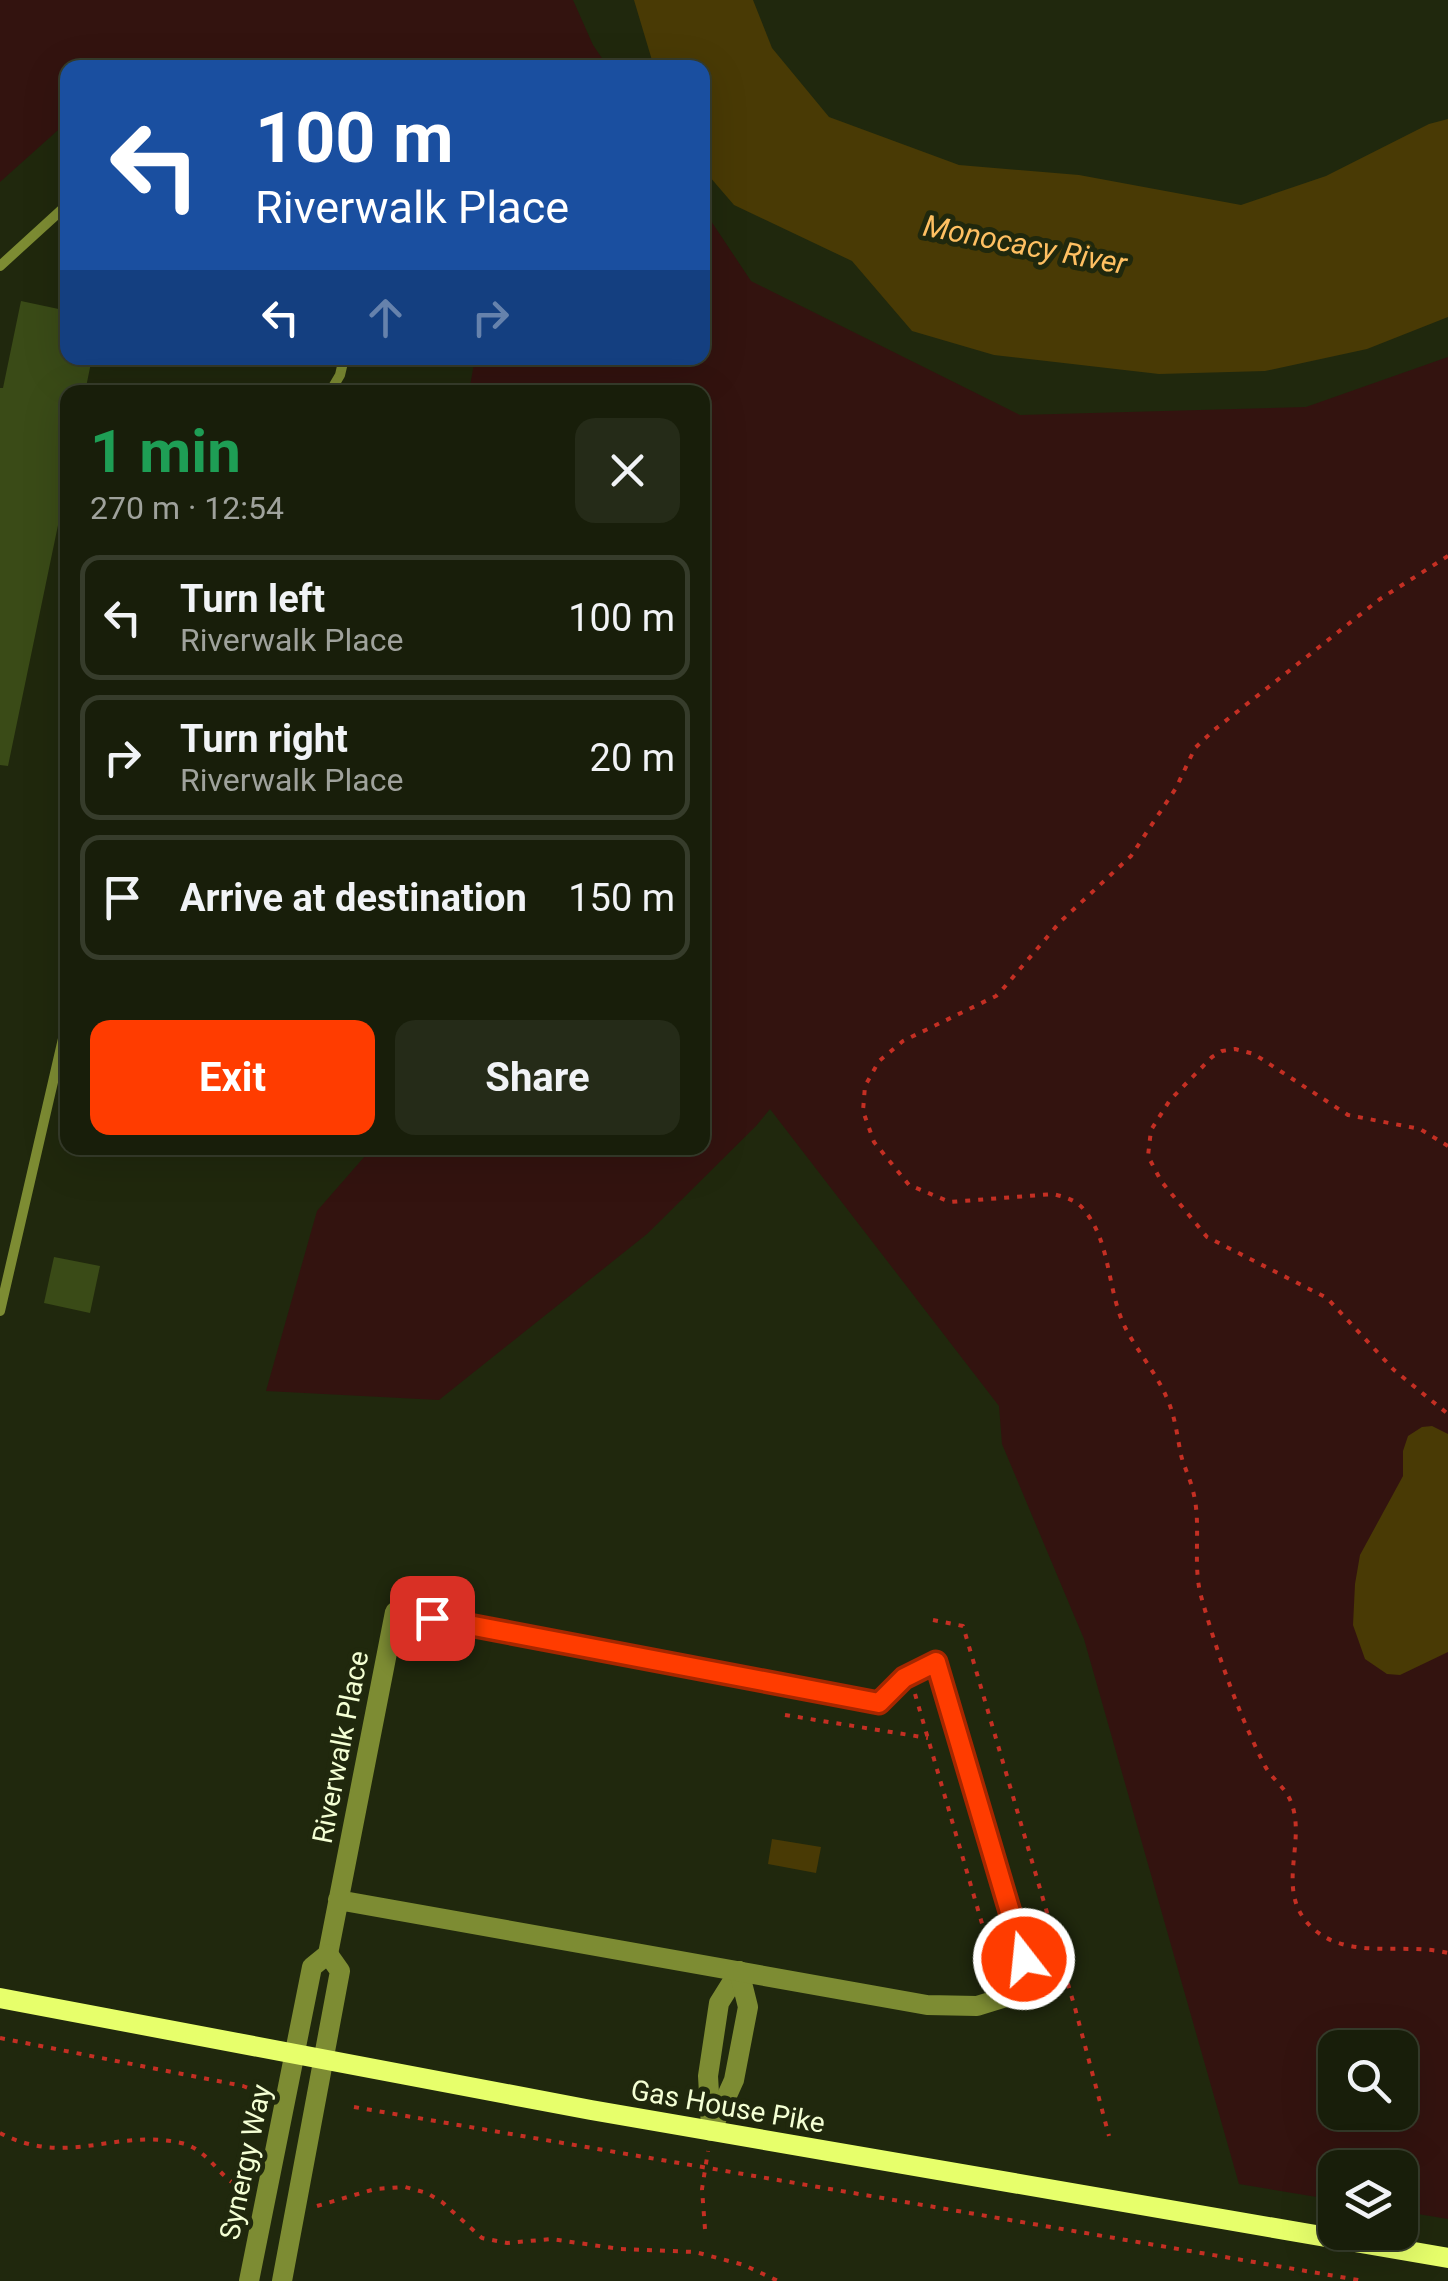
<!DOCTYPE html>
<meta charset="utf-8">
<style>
:root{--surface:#181e0a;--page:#252b18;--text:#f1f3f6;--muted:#9fa29c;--line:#363c2b;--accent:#ff3c00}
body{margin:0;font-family:Roboto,sans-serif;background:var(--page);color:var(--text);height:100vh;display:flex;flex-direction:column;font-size:38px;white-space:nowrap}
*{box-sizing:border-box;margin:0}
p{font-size:32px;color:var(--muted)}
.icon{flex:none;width:55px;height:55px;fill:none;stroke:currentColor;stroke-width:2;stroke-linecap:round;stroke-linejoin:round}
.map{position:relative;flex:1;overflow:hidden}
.panel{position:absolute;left:60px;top:385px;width:650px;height:770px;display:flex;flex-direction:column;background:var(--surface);border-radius:20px;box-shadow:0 10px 40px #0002,0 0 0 2px var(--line)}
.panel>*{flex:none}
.banner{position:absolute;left:60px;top:60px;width:650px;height:305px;border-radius:20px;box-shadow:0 10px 40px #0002,0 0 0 2px var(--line);background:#1a4fa0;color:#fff;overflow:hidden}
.fabs{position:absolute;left:1318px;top:2030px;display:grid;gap:20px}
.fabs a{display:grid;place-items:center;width:100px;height:100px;border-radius:20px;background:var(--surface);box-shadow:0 10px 40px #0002,0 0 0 2px var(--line);font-size:50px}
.pin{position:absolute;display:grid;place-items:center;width:85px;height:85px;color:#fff;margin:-42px;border-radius:20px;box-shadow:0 5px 15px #0006}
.me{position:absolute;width:110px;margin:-55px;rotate:344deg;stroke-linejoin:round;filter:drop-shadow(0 0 8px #0008)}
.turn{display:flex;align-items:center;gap:35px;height:210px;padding:0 30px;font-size:45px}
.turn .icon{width:130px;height:130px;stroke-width:2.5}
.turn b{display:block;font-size:70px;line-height:85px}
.lanes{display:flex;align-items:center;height:95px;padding:0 30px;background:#0003;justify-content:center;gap:50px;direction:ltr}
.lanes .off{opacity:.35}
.round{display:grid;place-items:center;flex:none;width:105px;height:105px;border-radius:20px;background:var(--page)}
.headline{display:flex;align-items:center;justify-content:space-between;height:170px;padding:0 30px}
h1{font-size:60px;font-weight:700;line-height:75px;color:#1e9e55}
.cta{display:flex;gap:20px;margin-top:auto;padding:20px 30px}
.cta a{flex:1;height:115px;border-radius:20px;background:var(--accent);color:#fff;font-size:40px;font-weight:700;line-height:115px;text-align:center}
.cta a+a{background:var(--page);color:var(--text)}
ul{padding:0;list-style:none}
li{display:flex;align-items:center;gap:30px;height:125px;margin:0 20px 15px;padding:0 10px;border:5px solid var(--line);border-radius:20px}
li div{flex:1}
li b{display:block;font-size:38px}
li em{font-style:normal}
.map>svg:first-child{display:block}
</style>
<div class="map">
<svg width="1448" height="2281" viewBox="0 0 1448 2281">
<rect width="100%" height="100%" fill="#20280d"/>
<g fill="#33130f" fill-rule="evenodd">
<polygon points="0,0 573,0 593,45 608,67 68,68 67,122 0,182"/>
<path d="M703,209L751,281L1020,415L1306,407L1448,357V2219L1400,2211V2168H1335V2200L1239,2184L1084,1639L1002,1444L999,1406L770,1109L756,1126L647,1234L439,1400L266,1391L317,1211L372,1148H702V392H461L470,386L475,358H702ZM1335,2048H1400V2112H1335Z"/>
</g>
<g fill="#493a05">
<polygon points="634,0 753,0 772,48 829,117 959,165 1079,175 1241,205 1326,176 1429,124 1448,119 1448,317 1367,349 1265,371 1159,374 994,355 912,331 852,261 734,205 703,169 702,68 654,67"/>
<polygon points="1432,1426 1448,1434 1448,1652 1400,1675 1387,1674 1365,1659 1353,1625 1355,1584 1360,1555 1403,1476 1403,1451 1408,1436 1422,1427"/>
<polygon points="772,1839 821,1847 816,1873 768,1864"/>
</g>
<g fill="#3a4b17">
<polygon points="21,301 68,311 68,358 92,358 85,392 68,392 68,477 8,766 0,765 0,388 3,388"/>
<polygon points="54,1257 100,1266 90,1313 44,1303"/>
</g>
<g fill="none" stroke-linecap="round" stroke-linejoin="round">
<g stroke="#c42f23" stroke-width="4" stroke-dasharray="5 8" stroke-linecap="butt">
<path d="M1448,556L1380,599L1214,730L1195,748L1176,788L1131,856L1060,922L1002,990L996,996L903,1041L879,1061L865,1086L863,1111L874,1142L909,1185L950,1202L1053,1194C1065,1197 1077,1200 1085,1211C1111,1244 1107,1288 1124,1325C1136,1350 1155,1371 1166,1396C1175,1415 1177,1435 1181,1455C1184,1467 1190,1478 1193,1491C1202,1525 1192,1562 1201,1596C1217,1653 1238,1713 1265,1766C1272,1779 1286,1788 1291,1802C1308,1844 1271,1895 1316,1931C1352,1960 1406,1942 1448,1953"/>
<polyline points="1448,1146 1420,1129 1348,1115 1254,1054 1235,1049 1222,1051 1212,1057 1170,1100 1151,1130 1148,1156 1161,1181 1207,1237 1327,1298 1394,1370 1448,1414"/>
<polyline points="933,1620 963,1626 1075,2008 1109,2136"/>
<polyline points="915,1694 995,1968"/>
<polyline points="785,1715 928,1738"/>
<polyline points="0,2038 243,2086 251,2089 263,2110"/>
<polyline points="354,2107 1364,2281"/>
<path d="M0,2133C68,2168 114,2128 181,2143C212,2150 220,2184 249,2190"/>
<polyline points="317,2206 375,2189 405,2187 427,2193 442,2202 482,2238 507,2243 551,2239 620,2249 695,2252 744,2265 778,2281"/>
<polyline points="705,2229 702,2189 708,2151"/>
</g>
<g stroke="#7d8c33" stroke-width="10">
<polyline points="0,266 68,204"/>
<polyline points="211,392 222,392"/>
<polyline points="330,392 340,375 344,358"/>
<polyline points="0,1311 68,1017"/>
</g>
<g stroke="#7d8c33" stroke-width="20">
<polyline points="711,2127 708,2076 719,2003 739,1971"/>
<polyline points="711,2131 734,2080 748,2007 739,1971"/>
<polyline points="249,2281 312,1967 328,1954 395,1612 879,1703 904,1678 936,1662 1035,1988 977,2006 927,2005 338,1900"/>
<polyline points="282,2281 340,1971 328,1954"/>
</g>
<polyline stroke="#e7ff6b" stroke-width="20" points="0,1998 591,2110 1448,2258"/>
</g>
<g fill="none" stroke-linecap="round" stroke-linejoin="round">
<defs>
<polyline id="route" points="432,1618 879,1703 904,1678 936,1662 1024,1959"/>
</defs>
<use href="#route" stroke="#a62700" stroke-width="25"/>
<use href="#route" stroke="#ff3c00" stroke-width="18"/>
</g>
<g text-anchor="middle" stroke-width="10" stroke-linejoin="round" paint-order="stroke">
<g font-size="28" fill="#f4ffd4" stroke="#20280d">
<text transform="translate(340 1747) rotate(-79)" y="10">Riverwalk Place</text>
<text transform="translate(728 2106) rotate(10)" y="10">Gas House Pike</text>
<text transform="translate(245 2162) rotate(-78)" y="10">Synergy Way</text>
</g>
<g font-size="30" font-style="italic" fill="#ffc062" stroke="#20280d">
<text transform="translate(1025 245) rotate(11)" y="10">Monocacy River</text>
</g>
</g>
</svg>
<div class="fabs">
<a><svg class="icon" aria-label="search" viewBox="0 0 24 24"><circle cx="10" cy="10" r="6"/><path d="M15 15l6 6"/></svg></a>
<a><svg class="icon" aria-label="layers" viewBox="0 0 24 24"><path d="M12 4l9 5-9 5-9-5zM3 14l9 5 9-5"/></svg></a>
</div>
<div class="pin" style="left:432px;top:1618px;background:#d93025"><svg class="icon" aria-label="arrive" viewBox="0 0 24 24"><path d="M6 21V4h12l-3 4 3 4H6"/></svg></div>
<svg class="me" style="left:1024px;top:1959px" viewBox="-20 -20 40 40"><circle r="17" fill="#ff3c00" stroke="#fff" stroke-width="3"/><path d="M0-11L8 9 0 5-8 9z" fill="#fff"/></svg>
<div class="banner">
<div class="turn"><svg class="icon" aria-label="left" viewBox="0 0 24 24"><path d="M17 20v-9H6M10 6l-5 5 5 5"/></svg><div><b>100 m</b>Riverwalk Place</div></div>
<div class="lanes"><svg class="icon" aria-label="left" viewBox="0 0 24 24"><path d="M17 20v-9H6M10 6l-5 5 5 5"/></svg><svg class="icon off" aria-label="ahead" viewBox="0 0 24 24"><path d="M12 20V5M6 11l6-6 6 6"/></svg><svg class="icon off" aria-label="right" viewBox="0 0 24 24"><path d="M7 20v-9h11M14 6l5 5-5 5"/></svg></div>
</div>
<section class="panel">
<div class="headline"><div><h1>1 min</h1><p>270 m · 12:54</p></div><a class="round"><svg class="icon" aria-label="close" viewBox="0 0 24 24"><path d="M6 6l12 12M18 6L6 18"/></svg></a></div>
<ul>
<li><svg class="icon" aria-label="left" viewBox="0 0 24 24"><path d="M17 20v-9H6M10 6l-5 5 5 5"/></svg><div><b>Turn left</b><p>Riverwalk Place</p></div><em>100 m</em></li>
<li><svg class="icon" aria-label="right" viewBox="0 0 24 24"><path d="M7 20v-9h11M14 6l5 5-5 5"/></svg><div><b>Turn right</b><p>Riverwalk Place</p></div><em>20 m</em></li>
<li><svg class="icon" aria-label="arrive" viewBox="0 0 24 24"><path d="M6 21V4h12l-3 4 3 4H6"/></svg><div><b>Arrive at destination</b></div><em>150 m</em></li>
</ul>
<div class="cta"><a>Exit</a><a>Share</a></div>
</section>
</div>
